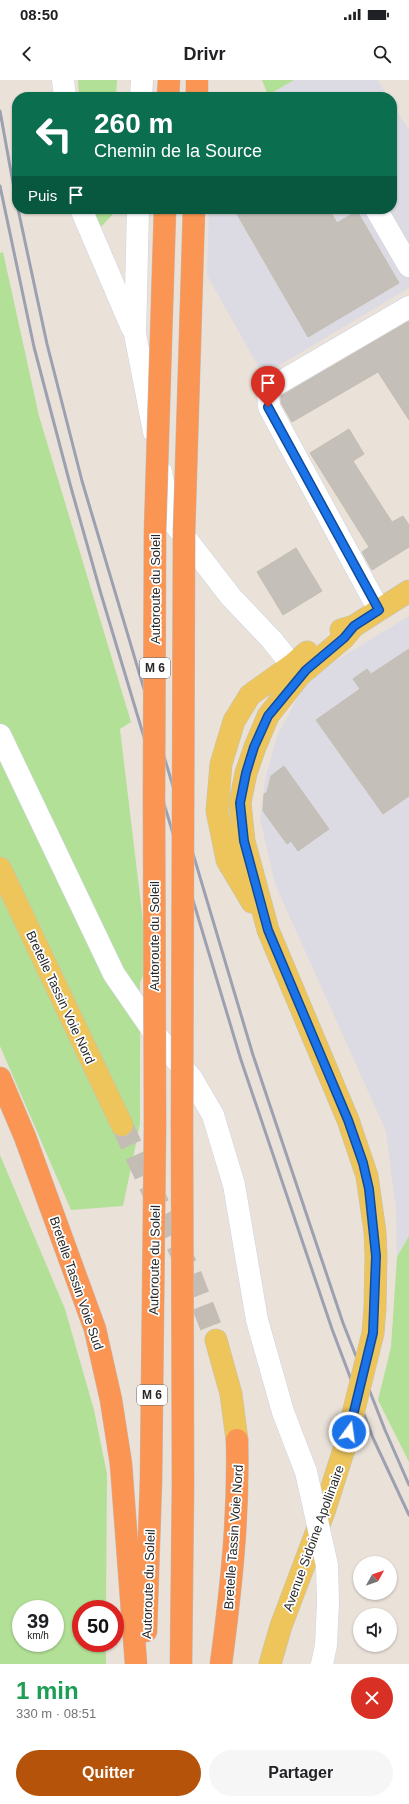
<!DOCTYPE html>
<html lang="fr">
<meta charset="utf-8">
<style>
:root{--surface:#fff;--page:#f6f6f6;--text:#202124;--muted:#757577;--accent:#b45309}
body{margin:0;font-family:Helvetica,sans-serif;background:var(--page);color:var(--text);height:100vh;display:flex;flex-direction:column;font-size:15px;white-space:nowrap}
*{box-sizing:border-box;margin:0}
p{font-size:13px;color:var(--muted)}
.icon{flex:none;width:22px;height:22px;fill:none;stroke:currentColor;stroke-width:2;stroke-linecap:round;stroke-linejoin:round}
.map{position:relative;height:1584px;overflow:hidden}
.sheet{display:flex;flex-direction:column;background:var(--surface);flex:1}
.sheet>*{flex:none}
.top-card{position:absolute;left:12px;top:12px;width:385px;height:122px;border-radius:16px;box-shadow:0 1px 3px #0004;background:#0b6e4f;color:#fff;overflow:hidden}
.needle{width:26px;rotate:50deg}
.fabs{position:absolute;left:353px;top:1476px;display:grid;gap:8px}
.fabs a{display:grid;place-items:center;width:44px;height:44px;border-radius:50%;background:var(--surface);box-shadow:0 1px 3px #0004;font-size:20px}
.speed{position:absolute;left:12px;top:1520px;display:flex;gap:8px;font-size:20px;font-weight:700;text-align:center}
.speed>*{display:grid;place-content:center;width:52px;height:52px;border-radius:50%;background:var(--surface);box-shadow:0 1px 3px #0004;line-height:1}
.speed small{font-size:10px;font-weight:400}
.speed .limit{border:6px solid #d22;background:#fff;color:#111}
.pin{position:absolute;display:grid;place-items:center;width:34px;height:34px;color:#fff;margin:-41px -17px;border-radius:50% 50% 50% 0;rotate:-45deg;box-shadow:0 0 4px #0007}
.pin .icon{rotate:45deg}
.me{position:absolute;width:44px;margin:-22px;rotate:14deg;stroke-linejoin:round;filter:drop-shadow(0 0 3px #0008)}
.turn{display:flex;align-items:center;gap:14px;height:84px;padding:0 16px;font-size:18px}
.turn .icon{width:52px;height:52px;stroke-width:2.5}
.turn b{display:block;font-size:28px;line-height:34px}
.then{display:flex;align-items:center;height:38px;padding:0 16px;background:#0003;gap:8px;font-size:15px}
.round{display:grid;place-items:center;flex:none;width:42px;height:42px;border-radius:21px;background:var(--page)}
.headline{display:flex;align-items:center;justify-content:space-between;height:68px;padding:0 16px}
h1{font-size:24px;font-weight:800;line-height:30px;color:#1e9e55}
.action{display:flex;gap:8px;margin-top:auto;padding:8px 16px}
.action a{flex:1;height:46px;border-radius:24px;background:var(--accent);color:#fff;font-size:16px;font-weight:800;line-height:46px;text-align:center}
.action a+a{background:var(--page);color:var(--text)}
.status{display:flex;justify-content:space-between;align-items:center;height:28px;padding:0 20px;background:var(--surface);direction:ltr}
.status svg{height:11px;fill:currentColor}
header{display:flex;justify-content:space-between;align-items:center;height:52px;padding:0 16px;background:var(--surface);font-size:18px;font-weight:800}
.map>svg:first-child{display:block}
</style>
<div class="status"><b>08:50</b><svg viewBox="0 0 49 12"><path d="M0 12V9h3v3zM5 12V6h3v6zM10 12V3h3v9zM15 12V0h3v12zM26 1h20v11H26zM47 4h2v5h-2z"/></svg></div>
<header><svg class="icon" aria-label="back" viewBox="0 0 24 24"><path d="M15 5l-7 7 7 7"/></svg>Drivr<svg class="icon" aria-label="search" viewBox="0 0 24 24"><circle cx="10" cy="10" r="6"/><path d="M15 15l6 6"/></svg></header>
<div class="map">
<svg width="409" height="1584" viewBox="0 0 409 1584">
<rect width="100%" height="100%" fill="#eae2d9"/>
<g fill="#dcdae2">
<polygon points="294,0 378,0 388,17 265,17"/>
<polygon points="392,23 409,50 409,208 263,295 207,195 209,129 392,129"/>
<polygon points="409,536 409,1156 397,1177 396,1130 386,1051 275,804 260,738 265,700 277,656 309,597"/>
</g>
<g fill="#b2e096" fill-rule="evenodd">
<polygon points="78,0 117,0 116,17 79,17"/>
<polygon points="262,0 294,0 268,15"/>
<polygon points="88,129 112,129 112,135 100,148"/>
<polygon points="3,172 39,336 131,642 120,649 148,883 140,903 140,1044 123,1126 71,1130 0,966 0,173"/>
<path d="M0,1075L65,1229L94,1330L107,1394L106,1529H81V1563H106V1584H0ZM21,1529H55V1563H21Z"/>
<polygon points="409,1156 409,1382 378,1320 391,1267 397,1177"/>
</g>
<g fill="#c5bfb9" stroke="#c5beb3">
<polygon points="234,129 329,129 337,143 357,131 399,203 308,257"/>
<polygon points="409,241 409,340 378,292 292,342 281,323 281,316"/>
<polygon points="349,349 364,374 353,381 392,442 403,436 409,445 409,467 372,490 362,472 369,467 310,373"/>
<polygon points="296,468 322,511 283,535 257,492"/>
<polygon points="409,569 409,716 383,734 316,640 360,609 353,599 367,589 371,594"/>
<polygon points="284,686 329,749 298,771 291,761 287,764 263,731 264,714 267,712 271,696"/>
</g>
<g fill="none" stroke-linecap="round" stroke-linejoin="round">
<polyline stroke="#c3bdb5" stroke-width="22" stroke-dasharray="22 11" stroke-linecap="butt" points="122,1045 190,1193 216,1260"/>
<defs>
<g id="minor">
<polyline points="63,0 65,17"/>
<polyline points="141,17 142,0"/>
<polyline points="81,129 132,248"/>
<polyline points="138,129 135,254 154,352"/>
<polyline points="376,129 409,186"/>
<polyline points="161,392 170,438 231,517 271,559 300,595"/>
<polyline points="379,530 269,327 268,314 272,307 409,227"/>
<polyline points="0,655 114,894 156,955 192,999 213,1035 234,1105 257,1240 283,1332 306,1392"/>
</g>
<g id="major">
<polyline points="354,546 344,558 300,595 268,636 255,667 246,693 240,723 244,761 268,850 348,1040 367,1096 375,1152 376,1176 375,1228"/>
<polyline points="341,550 354,546 409,511"/>
<polyline points="0,788 122,1045"/>
<polyline points="252,822 227,780 217,731 221,684 234,641 250,615 292,585 307,572"/>
<polyline points="216,1260 231,1314 237,1360"/>
<polyline points="270,1584 281,1546 324,1432 345,1366"/>
</g>
<g id="highway">
<polyline points="168,17 169,0"/>
<polyline points="197,17 197,0"/>
<polyline points="0,998 25,1057 95,1249 111,1320 121,1384 136,1584"/>
<polyline points="146,1551 151,1400 155,1047"/>
<polyline points="181,1584 183,1404 182,1047"/>
<path d="M221,1584C231,1509 239,1436 237,1360"/>
</g>
</defs>
<use href="#minor" stroke="#ced2e0" stroke-width="23"/>
<use href="#major" stroke="#c3c3c3" stroke-width="23"/>
<use href="#highway" stroke="#c3c3c3" stroke-width="23"/>
<use href="#minor" stroke="#fff" stroke-width="22"/>
<use href="#major" stroke="#edc55b" stroke-width="22"/>
<use href="#highway" stroke="#fa9554" stroke-width="22"/>
<g stroke="#9ca0b1" stroke-width="3">
<polyline points="0,31 17,125"/>
<polyline points="0,106 34,267 70,404 101,514 241,980 332,1249 373,1358 409,1435"/>
<polyline points="18,129 47,264 82,401 253,975 343,1243 385,1350 409,1405"/>
</g>
<defs>
<polyline id="minor-bridge" points="306,1392 327,1485 328,1522 326,1565 322,1584"/>
<polyline id="major-bridge" points="345,1366 373,1253 375,1228"/>
<g id="highway-bridge">
<polyline points="155,1047 154,716 155,452 165,129"/>
<polyline points="182,1047 184,455 194,129"/>
</g>
</defs>
<use href="#minor-bridge" stroke="#ced2e0" stroke-width="23" stroke-linecap="butt"/>
<use href="#major-bridge" stroke="#c3c3c3" stroke-width="23" stroke-linecap="butt"/>
<use href="#highway-bridge" stroke="#c3c3c3" stroke-width="23" stroke-linecap="butt"/>
<use href="#minor-bridge" stroke="#fff" stroke-width="22"/>
<use href="#major-bridge" stroke="#edc55b" stroke-width="22"/>
<use href="#highway-bridge" stroke="#fa9554" stroke-width="22"/>
</g>
<g fill="none" stroke-linecap="round" stroke-linejoin="round">
<defs>
<polyline id="route" points="268,327 379,530 354,546 344,558 306,590 268,636 254,667 246,693 240,723 244,761 268,850 348,1040 363,1083 369,1109 376,1176 373,1253 349,1352"/>
</defs>
<use href="#route" stroke="#114b97" stroke-width="10"/>
<use href="#route" stroke="#1a73e8" stroke-width="7"/>
</g>
<g text-anchor="middle" stroke-width="3.5" stroke-linejoin="round" paint-order="stroke">
<g fill="#fff" stroke="#686868" stroke-width="1">
<rect x="140" y="578" width="30" height="20" rx="3"/>
<rect x="137" y="1305" width="30" height="20" rx="3"/>
</g>
<g font-size="12" font-weight="bold" fill="#272727">
<text x="155" y="592">M 6</text>
<text x="152" y="1319">M 6</text>
</g>
<g font-size="13" fill="#272727" stroke="#fff">
<text transform="translate(155 509) rotate(-90)" y="5">Autoroute du Soleil</text>
<text transform="translate(154 856) rotate(-90)" y="5">Autoroute du Soleil</text>
<text transform="translate(61 917) rotate(65)" y="5">Bretelle Tassin Voie Nord</text>
<text transform="translate(154 1180) rotate(-89)" y="5">Autoroute du Soleil</text>
<text transform="translate(77 1203) rotate(71)" y="5">Bretelle Tassin Voie Sud</text>
<text transform="translate(233 1457) rotate(-86)" y="5">Bretelle Tassin Voie Nord</text>
<text transform="translate(313 1458) rotate(-70)" y="5">Avenue Sidoine Apollinaire</text>
<text transform="translate(148 1504) rotate(-88)" y="5">Autoroute du Soleil</text>
</g>
</g>
</svg>
<div class="fabs">
<a><svg class="needle" viewBox="-14 -14 28 28"><path d="M0-13l5 13h-10z" fill="#e53935"/><path d="M0 13l5-13h-10z" fill="#757577"/></svg></a>
<a><svg class="icon" aria-label="sound" viewBox="0 0 24 24"><path d="M4 9h4l5-4v14l-5-4H4zM17 9q2 3 0 6"/></svg></a>
</div>
<div class="speed"><div>39<small>km/h</small></div><div class="limit">50</div></div>
<div class="pin" style="left:268px;top:327px;background:#d93025"><svg class="icon" aria-label="arrive" viewBox="0 0 24 24"><path d="M6 21V4h12l-3 4 3 4H6"/></svg></div>
<svg class="me" style="left:349px;top:1352px" viewBox="-20 -20 40 40"><circle r="17" fill="#1a73e8" stroke="#fff" stroke-width="3"/><path d="M0-11L8 9 0 5-8 9z" fill="#fff"/></svg>
<div class="top-card">
<div class="turn"><svg class="icon" aria-label="left" viewBox="0 0 24 24"><path d="M17 20v-9H6M10 6l-5 5 5 5"/></svg><div><b>260 m</b>Chemin de la Source</div></div>
<div class="then">Puis<svg class="icon" aria-label="arrive" viewBox="0 0 24 24"><path d="M6 21V4h12l-3 4 3 4H6"/></svg></div>
</div>
</div>
<section class="sheet">
<div class="headline"><div><h1>1 min</h1><p>330 m · 08:51</p></div><a class="round" style="background:#d93025;color:#fff"><svg class="icon" aria-label="close" viewBox="0 0 24 24"><path d="M6 6l12 12M18 6L6 18"/></svg></a></div>
<div class="action"><a>Quitter</a><a>Partager</a></div>
</section>
